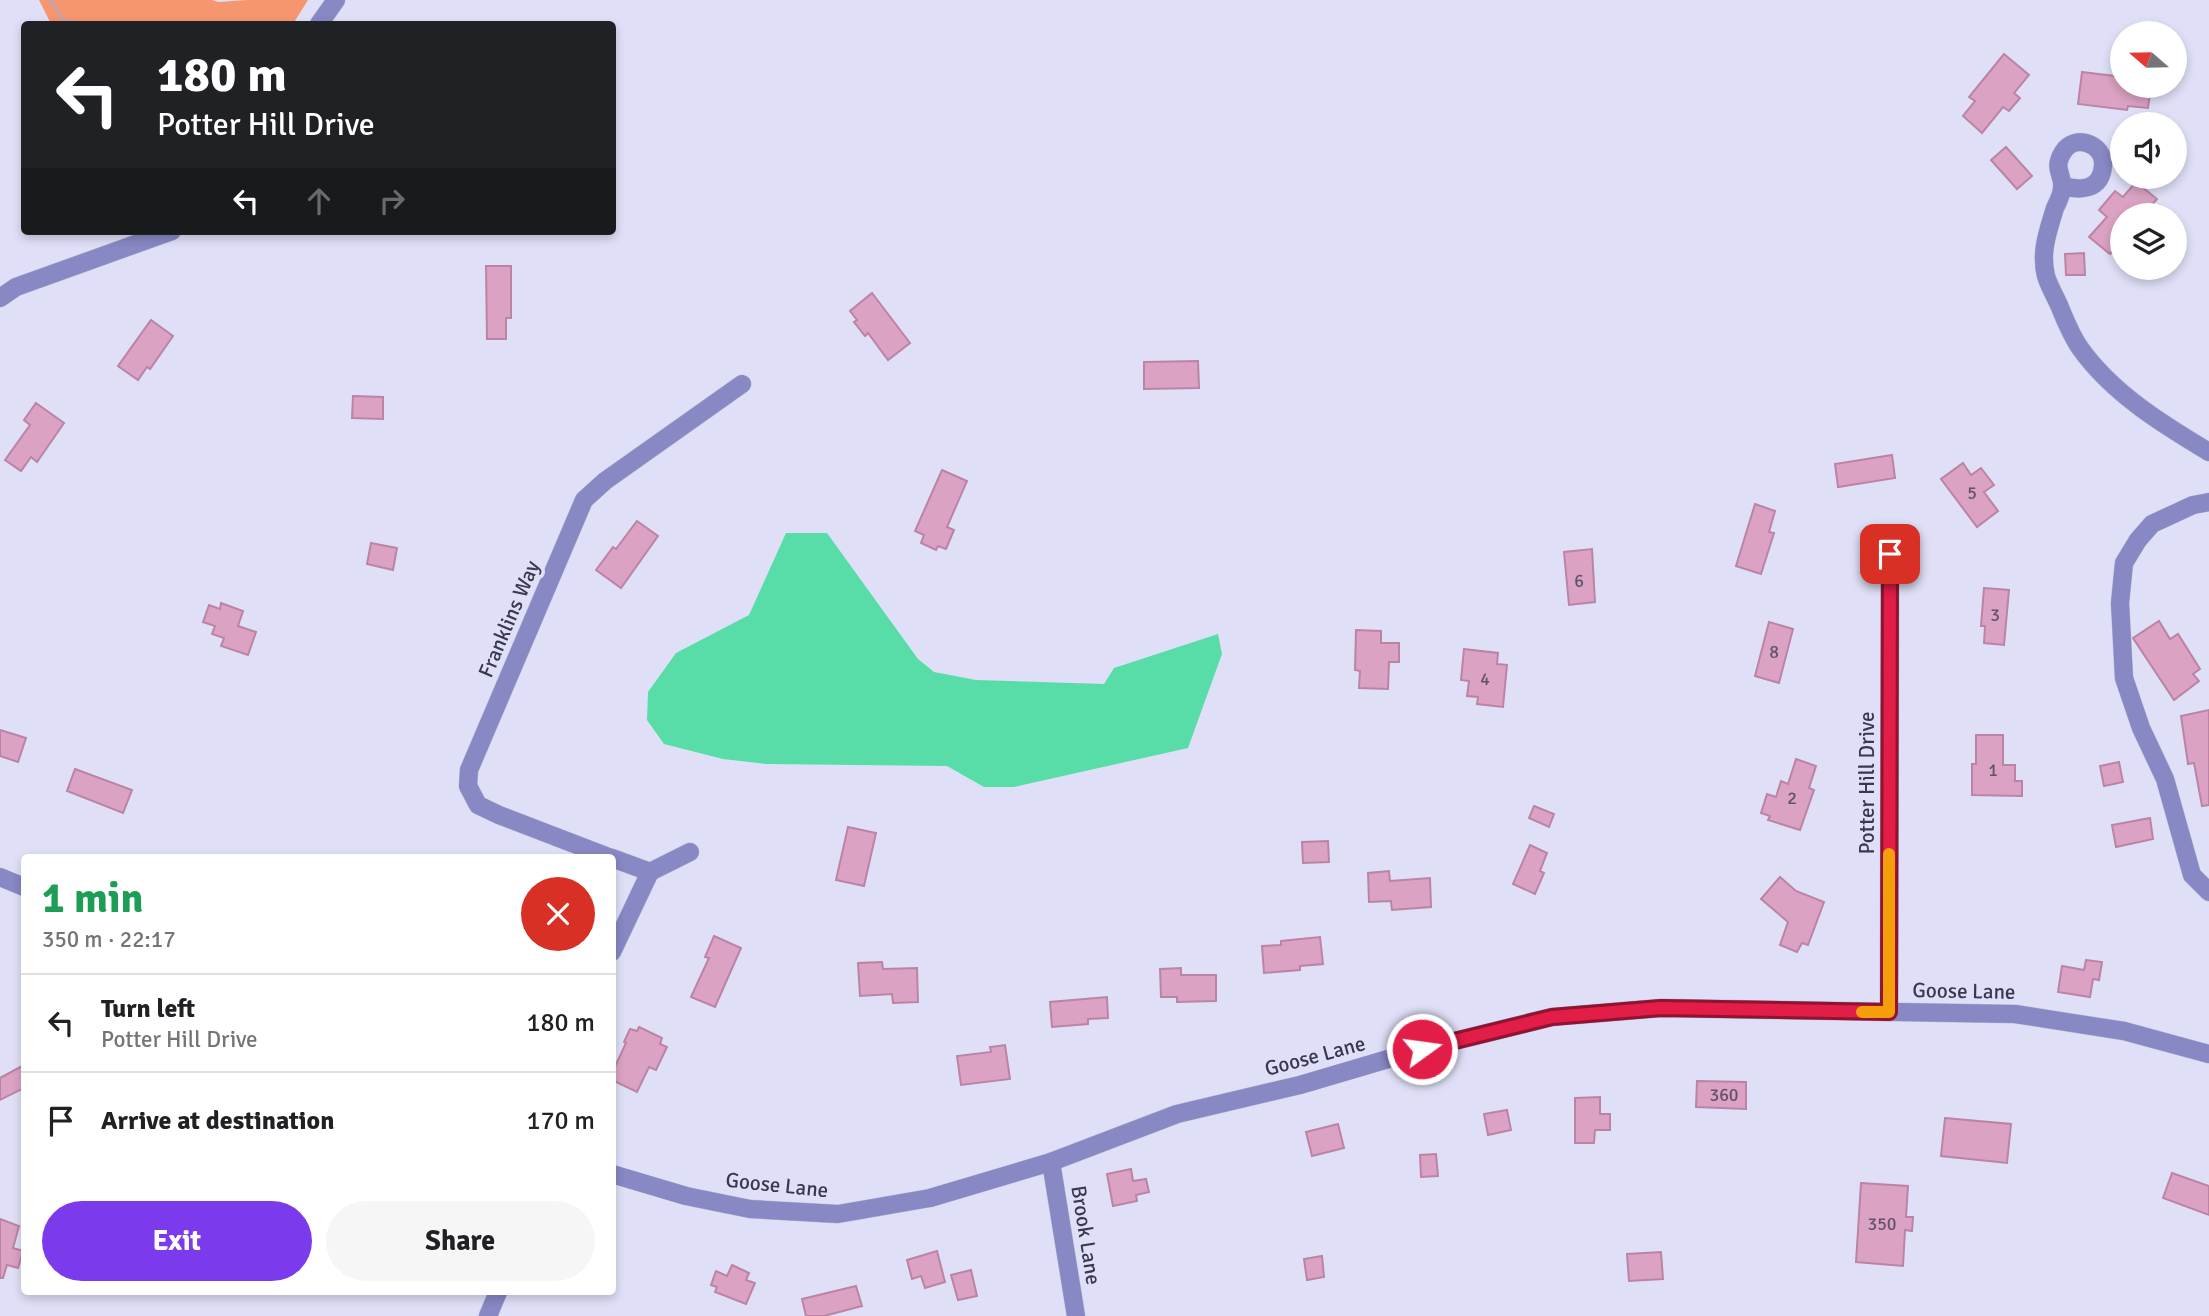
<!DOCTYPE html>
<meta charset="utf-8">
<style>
:root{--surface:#fff;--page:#f6f6f6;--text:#202124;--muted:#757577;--line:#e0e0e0;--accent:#7c3aed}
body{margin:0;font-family:Signika,sans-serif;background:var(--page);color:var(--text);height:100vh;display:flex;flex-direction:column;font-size:26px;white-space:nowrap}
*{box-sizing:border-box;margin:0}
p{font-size:23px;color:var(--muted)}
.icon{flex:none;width:38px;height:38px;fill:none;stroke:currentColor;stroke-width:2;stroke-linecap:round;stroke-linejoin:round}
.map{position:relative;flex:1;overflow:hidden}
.side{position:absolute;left:21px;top:854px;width:595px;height:441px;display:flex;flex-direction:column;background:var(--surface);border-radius:7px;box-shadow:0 4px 10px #0003}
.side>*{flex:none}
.hud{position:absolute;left:21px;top:21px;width:595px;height:214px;border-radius:7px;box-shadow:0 4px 10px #0003;background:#202124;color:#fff;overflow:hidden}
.needle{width:46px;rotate:290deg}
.tools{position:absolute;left:2110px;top:21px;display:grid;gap:14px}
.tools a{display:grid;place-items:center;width:77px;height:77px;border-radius:50%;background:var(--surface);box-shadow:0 4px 10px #0003;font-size:35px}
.pin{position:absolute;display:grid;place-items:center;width:60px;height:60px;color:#fff;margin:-30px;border-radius:14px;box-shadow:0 4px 10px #0006}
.me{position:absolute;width:77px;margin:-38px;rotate:76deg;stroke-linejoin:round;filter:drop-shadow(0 0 5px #0008)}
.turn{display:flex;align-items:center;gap:24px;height:147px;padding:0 21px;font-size:32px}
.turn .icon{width:91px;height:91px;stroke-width:2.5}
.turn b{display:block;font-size:49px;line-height:60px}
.lanes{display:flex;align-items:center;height:66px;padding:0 21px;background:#0003;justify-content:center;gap:35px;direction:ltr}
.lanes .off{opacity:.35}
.round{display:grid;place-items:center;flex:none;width:74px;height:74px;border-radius:37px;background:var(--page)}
.headline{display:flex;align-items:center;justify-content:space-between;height:119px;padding:0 21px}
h1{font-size:42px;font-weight:800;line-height:52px;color:#1e9e55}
.cta{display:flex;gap:14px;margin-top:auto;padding:14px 21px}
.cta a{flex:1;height:80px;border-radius:42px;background:var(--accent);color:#fff;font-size:28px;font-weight:800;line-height:80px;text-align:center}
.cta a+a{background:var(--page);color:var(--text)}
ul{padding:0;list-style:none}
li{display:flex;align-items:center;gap:21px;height:98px;padding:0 21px;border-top:2px solid var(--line)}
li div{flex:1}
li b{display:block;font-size:26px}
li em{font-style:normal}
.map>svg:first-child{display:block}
</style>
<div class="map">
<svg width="2209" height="1316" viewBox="0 0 2209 1316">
<rect width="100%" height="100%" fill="#dfe0f7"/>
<polygon fill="#f5966e" points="39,0 212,0 218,2 248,0 308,0 293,24 51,24"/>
<polygon fill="#58dda8" points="786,533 827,533 918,659 934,672 976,680 1104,684 1114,668 1218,634 1222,654 1188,748 1014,787 984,787 947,766 766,764 723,759 664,744 647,720 648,692 676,653 749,615"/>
<g fill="#dba2c3" stroke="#bb84a4" stroke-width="2">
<polygon points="2004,54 2029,75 2014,93 2020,98 2009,111 2003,107 1982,133 1963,116 1975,101 1969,97"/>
<polygon points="2082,72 2123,77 2123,86 2151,86 2148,108 2128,106 2127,110 2078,104"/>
<polygon points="2006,147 2032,176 2017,189 1991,160"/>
<polygon points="2136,182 2157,199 2143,215 2123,215 2123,239 2110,254 2089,237 2107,217 2099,210 2115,191 2123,197"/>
<polygon points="2084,253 2085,275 2066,275 2065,254"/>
<polygon points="486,266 511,266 511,318 506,318 506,339 487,339"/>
<polygon points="872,293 910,343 888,360 868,333 865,336 854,322 857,320 850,311"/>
<polygon points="151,320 173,336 150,369 147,367 138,380 118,366"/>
<polygon points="1198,361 1199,388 1144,389 1144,362"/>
<polygon points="353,396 383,397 383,419 352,418"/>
<polygon points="36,403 64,423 37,462 31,457 21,471 5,460 30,425 24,420"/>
<polygon points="1892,455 1895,478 1838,487 1835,464"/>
<polygon points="1963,463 1971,475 1981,468 1994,485 1984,492 1998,511 1977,527 1941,479"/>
<polygon points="942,470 967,481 947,527 954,530 946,549 938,546 936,550 921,543 924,535 915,531"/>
<polygon points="1755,504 1775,511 1769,532 1774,533 1761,574 1736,566"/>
<polygon points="637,521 658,536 621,588 596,570 613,547 616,549"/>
<polygon points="371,543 397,548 393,570 367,564"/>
<polygon points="1592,549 1595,602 1569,605 1564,552"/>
<polygon points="1984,588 2009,590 2004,645 1984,643 1985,626 1981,626"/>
<polygon points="221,603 243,611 238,626 256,632 248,655 221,646 224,638 212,634 215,626 203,622 209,605 220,609"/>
<polygon points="2159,621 2170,639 2178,634 2200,669 2193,674 2199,681 2174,700 2133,638"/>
<polygon points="1769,622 1793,629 1779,683 1755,676"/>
<polygon points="1356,630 1381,631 1381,643 1399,643 1399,662 1389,662 1388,689 1359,688 1360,671 1355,670"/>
<polygon points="1464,649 1498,653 1497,664 1507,665 1503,707 1477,704 1478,697 1467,696 1469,681 1461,680"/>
<polygon points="2209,710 2209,805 2202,806 2194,763 2188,764 2181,716"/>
<polygon points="0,730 26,738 18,762 0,756"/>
<polygon points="1976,735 2003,735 2003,765 2015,765 2015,781 2022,781 2022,796 1972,795 1972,764 1976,764"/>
<polygon points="1796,759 1816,766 1809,788 1814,790 1800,830 1768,820 1770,816 1761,813 1767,794 1776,797 1781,781 1788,784"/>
<polygon points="2119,762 2123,782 2104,786 2100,766"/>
<polygon points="75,769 132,790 123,813 67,791"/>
<polygon points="1534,806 1554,814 1549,827 1529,818"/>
<polygon points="2150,818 2153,839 2116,847 2112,825"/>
<polygon points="848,827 876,833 864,886 836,880"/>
<polygon points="1328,841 1329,862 1303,863 1302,842"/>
<polygon points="1530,845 1547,853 1540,871 1544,873 1535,894 1513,884"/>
<polygon points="1389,871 1390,881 1430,878 1431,907 1392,910 1391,901 1369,902 1368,873"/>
<polygon points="1780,877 1796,891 1824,902 1808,945 1802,943 1797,952 1780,945 1788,922 1761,899"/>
<polygon points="714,936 741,948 715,1007 691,997 709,958 705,957"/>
<polygon points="1320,937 1323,964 1300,966 1300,970 1264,973 1262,946 1281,945 1281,941"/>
<polygon points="2086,960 2102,962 2099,980 2093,979 2090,997 2058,992 2062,966 2084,970"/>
<polygon points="882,962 883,969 917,968 918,1002 893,1003 892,994 860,996 858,963"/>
<polygon points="1181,968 1181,975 1216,975 1216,1001 1177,1002 1177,997 1161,997 1160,969"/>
<polygon points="1107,997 1108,1018 1088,1019 1088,1024 1052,1027 1050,1002"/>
<polygon points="639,1027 662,1038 660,1044 667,1047 656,1070 649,1067 637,1092 612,1080 612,1073 626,1043 624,1042 630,1029 637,1031"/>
<polygon points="1005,1045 1010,1079 961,1085 957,1056 991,1052 990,1047"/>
<polygon points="24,1065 24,1088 0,1100 0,1078"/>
<polygon points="1697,1081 1746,1082 1746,1109 1696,1107"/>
<polygon points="1600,1097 1600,1114 1610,1114 1610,1130 1595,1130 1594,1143 1575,1143 1575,1098"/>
<polygon points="1507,1110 1511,1130 1488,1135 1484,1114"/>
<polygon points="1945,1118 2011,1124 2007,1163 1941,1156"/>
<polygon points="1338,1124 1344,1148 1312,1156 1306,1132"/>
<polygon points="1436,1154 1438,1176 1421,1177 1420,1155"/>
<polygon points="1131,1169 1133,1181 1146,1179 1149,1192 1136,1195 1137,1201 1113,1206 1107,1174"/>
<polygon points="2172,1173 2209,1186 2209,1215 2163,1198"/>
<polygon points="1861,1183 1908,1186 1906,1217 1913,1217 1912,1231 1905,1230 1903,1266 1856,1262"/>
<polygon points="0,1219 19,1226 13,1248 23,1251 18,1268 7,1265 3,1278 0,1278"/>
<polygon points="937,1251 945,1282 925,1288 921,1276 912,1279 907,1260"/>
<polygon points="1661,1252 1663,1279 1629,1281 1627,1254"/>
<polygon points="1322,1256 1324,1277 1307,1280 1304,1259"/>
<polygon points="732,1265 749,1273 746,1280 755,1283 746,1304 715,1292 717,1287 711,1285 716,1271 727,1276"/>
<polygon points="971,1270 977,1296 958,1300 951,1275"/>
<polygon points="856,1286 862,1306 824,1316 806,1316 802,1299"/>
</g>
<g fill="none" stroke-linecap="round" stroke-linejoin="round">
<defs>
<g id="minor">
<polyline points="319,24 336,0"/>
<path d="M2063,186C2081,191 2101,190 2103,166C2105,144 2075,133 2063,152C2052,170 2064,174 2062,188C2062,194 2058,202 2055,208C2048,231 2040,252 2046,276C2049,286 2055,296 2059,305C2065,320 2071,335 2080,348C2112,393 2162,424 2209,452"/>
<polyline points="0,298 16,287 172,231"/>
<polyline points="2209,502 2193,505 2152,524 2138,540 2124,563 2120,603 2124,678 2141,728 2165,779 2192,875 2209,892"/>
<polyline points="611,858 499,815 478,805 468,786 469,770 584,500 605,481 742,384"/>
<polyline points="612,858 650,872 612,952"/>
<polyline points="650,872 690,852"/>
<polyline points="0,877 24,887"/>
<polyline points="1889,1012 1890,554"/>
<polyline points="1051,1162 1076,1316"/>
<polyline points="612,1174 686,1196 750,1209 838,1214 930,1198 1051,1162 1177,1114 1300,1085 1422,1049 1552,1017 1661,1008 2015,1014 2124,1031 2209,1054"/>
<polyline points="488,1316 498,1292"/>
</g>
</defs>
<use href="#minor" stroke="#babbd2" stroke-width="19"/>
<polyline stroke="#acadc4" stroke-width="3.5" stroke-dasharray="5 3.5" stroke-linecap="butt" points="50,0 62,18 73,24"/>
<use href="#minor" stroke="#8788c4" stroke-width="18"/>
</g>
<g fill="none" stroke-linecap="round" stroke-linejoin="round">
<defs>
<polyline id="route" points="1422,1049 1552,1017 1661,1008 1889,1012 1890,554"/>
</defs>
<use href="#route" stroke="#92132f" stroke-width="18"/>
<use href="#route" stroke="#e11d48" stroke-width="12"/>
<polyline stroke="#f59e0b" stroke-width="12" points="1862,1012 1889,1012 1889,854"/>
</g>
<g text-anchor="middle" stroke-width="7" stroke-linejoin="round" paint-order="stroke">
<g font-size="18" fill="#61536d">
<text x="1972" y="499">5</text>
<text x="1579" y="587">6</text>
<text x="1995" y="621">3</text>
<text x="1774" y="658">8</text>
<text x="1485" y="685">4</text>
<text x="1993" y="776">1</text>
<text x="1792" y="804">2</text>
<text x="1724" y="1101">360</text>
<text x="1882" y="1230">350</text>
</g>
<g font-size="21" fill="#383950" stroke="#dfe0f7">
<text transform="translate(509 619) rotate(-67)" y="7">Franklins Way</text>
<text transform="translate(1867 783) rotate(-90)" y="7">Potter Hill Drive</text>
<text transform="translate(1964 991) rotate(1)" y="7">Goose Lane</text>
<text transform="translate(1315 1056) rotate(-15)" y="7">Goose Lane</text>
<text transform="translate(777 1185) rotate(6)" y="7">Goose Lane</text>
<text transform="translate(1086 1235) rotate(81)" y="7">Brook Lane</text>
</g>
</g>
</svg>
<div class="tools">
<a><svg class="needle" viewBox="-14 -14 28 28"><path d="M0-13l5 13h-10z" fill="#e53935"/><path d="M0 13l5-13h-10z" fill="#757577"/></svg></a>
<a><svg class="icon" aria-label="sound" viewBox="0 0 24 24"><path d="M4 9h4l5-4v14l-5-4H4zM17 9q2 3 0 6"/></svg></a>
<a><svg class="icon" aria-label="layers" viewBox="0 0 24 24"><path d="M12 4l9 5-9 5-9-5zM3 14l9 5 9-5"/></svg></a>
</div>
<div class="pin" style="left:1890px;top:554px;background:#d93025"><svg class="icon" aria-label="arrive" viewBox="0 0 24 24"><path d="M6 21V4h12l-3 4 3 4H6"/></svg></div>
<svg class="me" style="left:1422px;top:1049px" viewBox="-20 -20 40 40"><circle r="17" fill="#e11d48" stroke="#fff" stroke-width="3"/><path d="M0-11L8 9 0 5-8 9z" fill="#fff"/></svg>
<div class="hud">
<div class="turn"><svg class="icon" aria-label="left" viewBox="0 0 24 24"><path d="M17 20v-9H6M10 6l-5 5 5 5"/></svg><div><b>180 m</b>Potter Hill Drive</div></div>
<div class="lanes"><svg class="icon" aria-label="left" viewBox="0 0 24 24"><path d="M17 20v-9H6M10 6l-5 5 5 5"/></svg><svg class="icon off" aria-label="ahead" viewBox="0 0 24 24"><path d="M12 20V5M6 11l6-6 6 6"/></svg><svg class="icon off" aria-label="right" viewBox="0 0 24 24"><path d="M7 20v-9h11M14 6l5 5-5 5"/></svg></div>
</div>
<section class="side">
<div class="headline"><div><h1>1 min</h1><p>350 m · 22:17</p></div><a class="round" style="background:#d93025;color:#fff"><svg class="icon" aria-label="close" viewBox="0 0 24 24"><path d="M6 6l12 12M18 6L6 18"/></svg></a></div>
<ul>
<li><svg class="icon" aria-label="left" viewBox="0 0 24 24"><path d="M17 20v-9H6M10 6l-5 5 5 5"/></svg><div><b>Turn left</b><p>Potter Hill Drive</p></div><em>180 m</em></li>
<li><svg class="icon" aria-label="arrive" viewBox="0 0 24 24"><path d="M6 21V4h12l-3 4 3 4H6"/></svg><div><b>Arrive at destination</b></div><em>170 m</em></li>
</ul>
<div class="cta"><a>Exit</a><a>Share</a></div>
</section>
</div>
